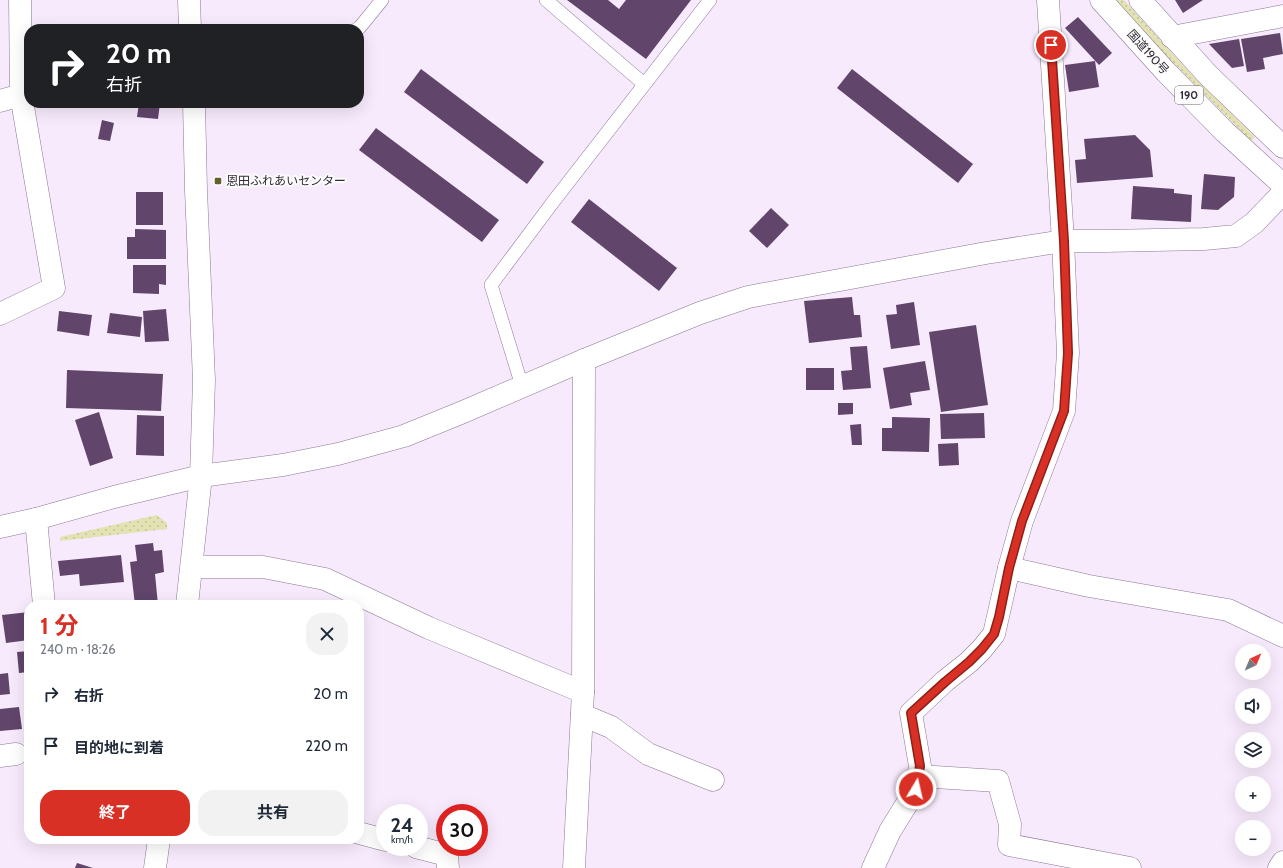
<!DOCTYPE html>
<html lang="ja">
<meta charset="utf-8">
<style>
:root{--surface:#fff;--page:#f2f2f3;--text:#1f2937;--muted:#747a83;--accent:#d93025}
body{margin:0;font-family:Cabin,"Noto Sans JP",sans-serif;background:var(--page);color:var(--text);height:100vh;display:flex;flex-direction:column;font-size:15px;white-space:nowrap}
*{box-sizing:border-box;margin:0}
p{font-size:13px;color:var(--muted)}
.icon{flex:none;width:22px;height:22px;fill:none;stroke:currentColor;stroke-width:2;stroke-linecap:round;stroke-linejoin:round}
.map{position:relative;flex:1;overflow:hidden}
.panel{position:absolute;left:24px;top:600px;width:340px;height:244px;display:flex;flex-direction:column;background:var(--surface);border-radius:16px;box-shadow:0 4px 16px #0002}
.panel>*{flex:none}
.hud{position:absolute;left:24px;top:24px;width:340px;height:84px;border-radius:16px;box-shadow:0 4px 16px #0002;background:#202124;color:#fff;overflow:hidden}
.needle{width:26px;rotate:44deg}
.fabs{position:absolute;left:1235px;top:644px;display:grid;gap:8px}
.fabs a{display:grid;place-items:center;width:36px;height:36px;border-radius:50%;background:var(--surface);box-shadow:0 4px 16px #0002;font-size:20px}
.speed{position:absolute;left:376px;top:804px;display:flex;gap:8px;font-size:20px;font-weight:700;text-align:center}
.speed>*{display:grid;place-content:center;width:52px;height:52px;border-radius:50%;background:var(--surface);box-shadow:0 4px 16px #0002;line-height:1}
.speed small{font-size:10px;font-weight:400}
.speed .limit{border:6px solid #d22;background:#fff;color:#111}
.pin{position:absolute;display:grid;place-items:center;width:34px;height:34px;color:#fff;margin:-17px;border:2px solid #fff;border-radius:50%;box-shadow:0 1px 4px #0007}
.me{position:absolute;width:44px;margin:-22px;rotate:9deg;stroke-linejoin:round;filter:drop-shadow(0 0 3px #0008)}
.turn{display:flex;align-items:center;gap:14px;height:84px;padding:0 16px;font-size:18px}
.turn .icon{width:52px;height:52px;stroke-width:2.5}
.turn b{display:block;font-size:28px;line-height:34px}
.round{display:grid;place-items:center;flex:none;width:42px;height:42px;border-radius:16px;background:var(--page)}
.overview{display:flex;align-items:center;justify-content:space-between;height:68px;padding:0 16px}
h1{font-size:24px;font-weight:700;line-height:30px;color:var(--accent)}
.action{display:flex;gap:8px;margin-top:auto;padding:8px 16px}
.action a{flex:1;height:46px;border-radius:16px;background:var(--accent);color:#fff;font-size:16px;font-weight:700;line-height:46px;text-align:center}
.action a+a{background:var(--page);color:var(--text)}
ul{padding:0;list-style:none}
li{display:flex;align-items:center;gap:12px;height:52px;padding:0 16px}
li div{flex:1}
li b{display:block;font-size:15px}
li em{font-style:normal}
.map>svg:first-child{display:block}
</style>
<div class="map">
<svg width="1283" height="868" viewBox="0 0 1283 868">
<defs>
<pattern id="grass-dots" width="8" height="8" patternUnits="userSpaceOnUse"><rect width="8" height="8" fill="#e2e2b3"/><path d="M2 2h.1M6 6h.1" fill="none" stroke="#c2c29b" stroke-width="1.8" stroke-linecap="round"/></pattern>
</defs>
<rect width="100%" height="100%" fill="#f7eafc"/>
<g fill="url(#grass-dots)">
<polygon points="1115,0 1124,0 1191,74 1255,137 1251,141 1143,32"/>
<polygon points="157,515 167,523 167,529 60,541 60,537"/>
</g>
<g fill="#61456b">
<polygon points="567,0 608,0 619,9 626,0 691,0 646,59"/>
<polygon points="1175,0 1203,0 1183,13"/>
<polygon points="1078,17 1112,53 1099,65 1065,28"/>
<polygon points="1280,33 1283,54 1263,58 1265,69 1247,72 1241,39"/>
<polygon points="1239,39 1244,66 1232,68 1209,44"/>
<polygon points="1095,61 1099,87 1069,92 1065,65"/>
<polygon points="421,69 544,162 527,184 404,92"/>
<polygon points="852,69 973,164 958,183 837,88"/>
<polygon points="139,103 160,103 158,119 137,117"/>
<polygon points="102,120 114,123 110,141 98,139"/>
<polygon points="376,128 499,220 482,242 359,150"/>
<polygon points="1135,135 1150,150 1153,177 1077,183 1075,160 1086,159 1084,139"/>
<polygon points="1204,174 1235,177 1234,197 1218,210 1201,209"/>
<polygon points="1133,186 1174,189 1174,193 1192,195 1191,222 1131,219"/>
<rect x="136" y="192" width="27" height="33"/>
<polygon points="589,199 677,268 659,291 571,222"/>
<polygon points="771,208 789,225 767,248 749,231"/>
<polygon points="135,229 166,230 166,259 127,259 127,237 135,237"/>
<polygon points="133,265 166,265 166,285 159,284 159,294 133,293"/>
<polygon points="852,297 854,315 860,315 862,337 809,343 804,301"/>
<polygon points="914,302 920,345 891,349 886,315 897,314 896,305"/>
<polygon points="166,309 169,341 145,342 143,311"/>
<polygon points="59,311 92,315 89,336 57,331"/>
<polygon points="110,313 142,317 140,337 107,333"/>
<polygon points="976,325 988,405 941,412 929,332"/>
<polygon points="867,346 871,388 843,390 841,371 852,370 850,347"/>
<polygon points="925,361 930,390 910,393 912,405 890,409 883,368"/>
<rect x="806" y="368" width="28" height="22"/>
<polygon points="67,370 163,374 161,411 66,408"/>
<polygon points="838,403 853,403 853,414 838,415"/>
<polygon points="99,412 113,458 90,466 75,420"/>
<polygon points="984,413 985,438 941,439 940,414"/>
<polygon points="137,415 164,416 164,456 136,455"/>
<polygon points="892,417 930,418 929,452 882,451 882,428 892,428"/>
<polygon points="861,424 862,445 852,445 850,425"/>
<polygon points="958,443 959,465 939,466 938,444"/>
<polygon points="153,543 154,551 162,550 164,572 155,574 158,605 135,605 130,562 137,561 135,545"/>
<polygon points="121,555 124,582 80,586 79,574 60,576 58,561"/>
<polygon points="29,612 29,640 6,643 2,615"/>
<polygon points="29,651 29,672 19,673 17,652"/>
<polygon points="8,673 10,694 0,695 0,674"/>
<polygon points="19,707 22,729 0,731 0,709"/>
<polygon points="77,863 93,868 75,868"/>
</g>
<g fill="none" stroke-linecap="round" stroke-linejoin="round">
<defs>
<g id="lane">
<polyline points="546,0 644,84"/>
<polyline points="357,29 360,27 382,0"/>
<polyline points="522,386 491,285 553,202 710,0"/>
</g>
<g id="street">
<polyline points="1172,37 1283,16"/>
<polyline points="0,101 21,95"/>
<polyline points="0,314 54,288 21,95 20,0"/>
<polyline points="0,527 36,519 44,605"/>
<polyline points="192,567 263,567 325,579 429,628 583,692"/>
<polyline points="1009,568 1089,586 1228,610 1283,636"/>
<polyline points="582,715 611,727 648,754 713,780"/>
<polyline points="0,756 16,754"/>
<polyline points="919,776 998,781 1010,824 1009,845 1130,868"/>
<polyline points="359,833 385,840"/>
<polyline points="416,847 447,855 448,868"/>
<polyline points="574,868 583,692 584,360"/>
<polyline points="873,868 890,831 916,789 920,766 911,713 945,681 969,662 982,649 994,634 1009,568 1022,521 1064,411 1068,353 1063,241 1048,0"/>
<polyline points="1279,868 1283,862"/>
</g>
<g id="secondary">
<polyline points="189,0 190,29"/>
<polyline points="36,519 114,497 201,476 283,465 338,454 404,436 463,412 584,360 700,313 748,297 986,253 1063,241 1105,241 1204,239 1236,236 1254,223 1283,193"/>
<polyline points="187,605 201,476 204,380 196,190 194,103"/>
<polyline points="155,868 159,839"/>
</g>
<g id="highway">
<polyline points="1101,0 1166,72 1225,132 1283,185"/>
<polyline points="1140,0 1208,75 1283,147"/>
</g>
</defs>
<use href="#lane" stroke="#8c7894" stroke-width="14"/>
<use href="#street" stroke="#8c7894" stroke-width="23"/>
<use href="#secondary" stroke="#8c7894" stroke-width="23"/>
<use href="#highway" stroke="#8c7894" stroke-width="23"/>
<use href="#lane" stroke="#fff" stroke-width="13"/>
<use href="#street" stroke="#fff" stroke-width="22"/>
<use href="#secondary" stroke="#fff" stroke-width="22"/>
<use href="#highway" stroke="#fff" stroke-width="22"/>
</g>
<g fill="none" stroke-linecap="round" stroke-linejoin="round">
<defs>
<polyline id="route" points="916,789 920,766 911,713 945,682 969,662 982,649 994,634 999,617 1009,568 1022,521 1064,411 1068,353 1064,241 1051,45"/>
</defs>
<use href="#route" stroke="#8d1f18" stroke-width="10"/>
<use href="#route" stroke="#d93025" stroke-width="7"/>
</g>
<rect fill="#62612e" stroke="#fcfcfc" stroke-width="1.5" x="214" y="177" width="8" height="8" rx="2"/>
<g text-anchor="middle" stroke-width="4" stroke-linejoin="round" paint-order="stroke">
<rect fill="#fcfcfc" stroke="#6f6971" stroke-width="1" x="1175" y="86" width="28" height="18" rx="3"/>
<g font-size="11" font-weight="bold" fill="#322a36">
<text x="1189" y="99">190</text>
</g>
<g font-size="12" fill="#322a36" stroke="#fcfcfc">
<text transform="translate(1148 52) rotate(48)" y="4">国道190号</text>
</g>
<g font-size="12" fill="#322a36" stroke="#fcfcfc" text-anchor="start">
<text x="226" y="185">恩田ふれあいセンター</text>
</g>
</g>
</svg>
<div class="fabs">
<a><svg class="needle" viewBox="-14 -14 28 28"><path d="M0-13l5 13h-10z" fill="#e53935"/><path d="M0 13l5-13h-10z" fill="#747a83"/></svg></a>
<a><svg class="icon" aria-label="sound" viewBox="0 0 24 24"><path d="M4 9h4l5-4v14l-5-4H4zM17 9q2 3 0 6"/></svg></a>
<a><svg class="icon" aria-label="layers" viewBox="0 0 24 24"><path d="M12 4l9 5-9 5-9-5zM3 14l9 5 9-5"/></svg></a>
<a>+</a>
<a>−</a>
</div>
<div class="speed"><div>24<small>km/h</small></div><div class="limit">30</div></div>
<div class="pin" style="left:1051px;top:45px;background:#d93025"><svg class="icon" aria-label="arrive" viewBox="0 0 24 24"><path d="M6 21V4h12l-3 4 3 4H6"/></svg></div>
<svg class="me" style="left:916px;top:789px" viewBox="-20 -20 40 40"><circle r="17" fill="#d93025" stroke="#fff" stroke-width="3"/><path d="M0-11L8 9 0 5-8 9z" fill="#fff"/></svg>
<div class="hud">
<div class="turn"><svg class="icon" aria-label="right" viewBox="0 0 24 24"><path d="M7 20v-9h11M14 6l5 5-5 5"/></svg><div><b>20 m</b>右折</div></div>
</div>
<section class="panel">
<div class="overview"><div><h1>1 分</h1><p>240 m · 18:26</p></div><a class="round"><svg class="icon" aria-label="close" viewBox="0 0 24 24"><path d="M6 6l12 12M18 6L6 18"/></svg></a></div>
<ul>
<li><svg class="icon" aria-label="right" viewBox="0 0 24 24"><path d="M7 20v-9h11M14 6l5 5-5 5"/></svg><div><b>右折</b></div><em>20 m</em></li>
<li><svg class="icon" aria-label="arrive" viewBox="0 0 24 24"><path d="M6 21V4h12l-3 4 3 4H6"/></svg><div><b>目的地に到着</b></div><em>220 m</em></li>
</ul>
<div class="action"><a>終了</a><a>共有</a></div>
</section>
</div>
